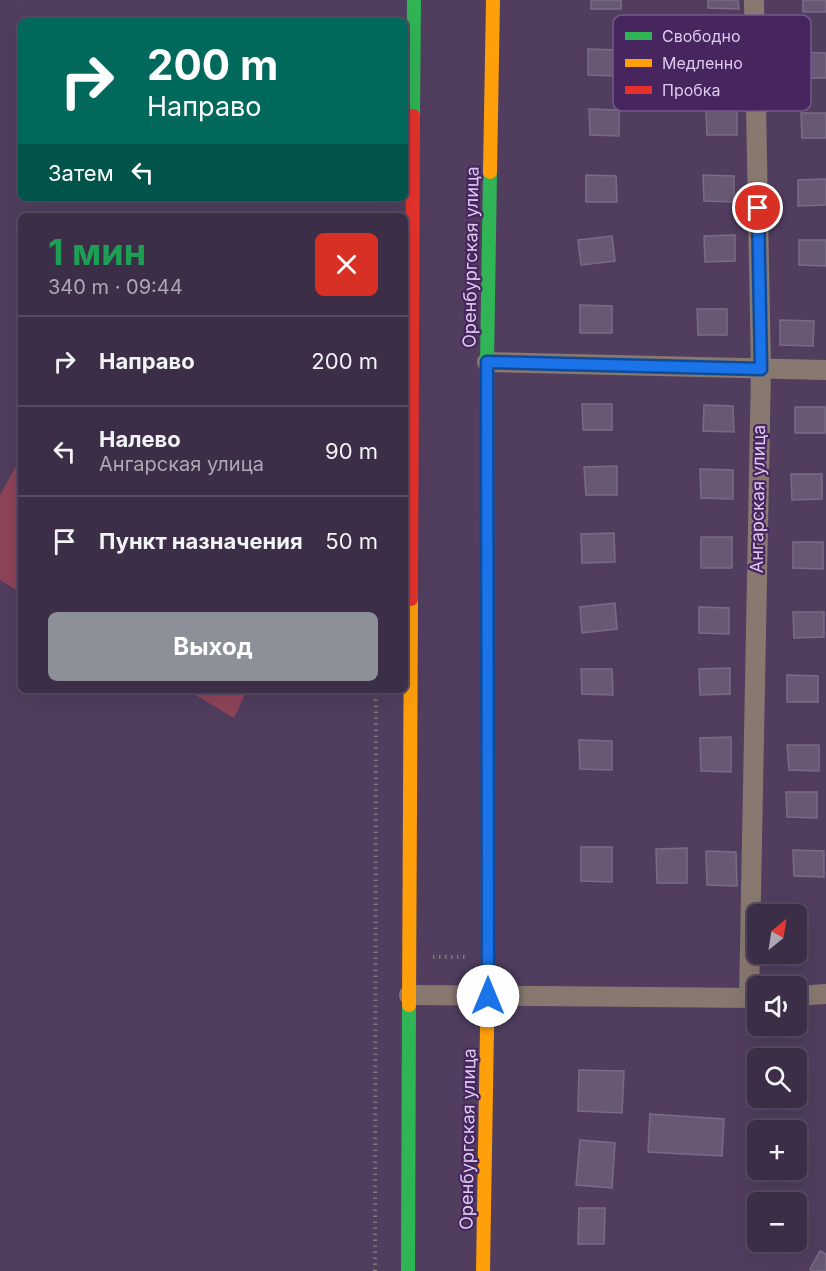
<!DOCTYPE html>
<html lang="ru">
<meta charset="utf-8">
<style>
:root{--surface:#3d2e47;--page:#44364e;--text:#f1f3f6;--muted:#ada8b4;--line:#564a60;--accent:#8c9099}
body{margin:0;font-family:Inter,sans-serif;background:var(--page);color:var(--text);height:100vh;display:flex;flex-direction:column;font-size:22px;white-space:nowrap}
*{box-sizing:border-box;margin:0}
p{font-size:20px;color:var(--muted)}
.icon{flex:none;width:33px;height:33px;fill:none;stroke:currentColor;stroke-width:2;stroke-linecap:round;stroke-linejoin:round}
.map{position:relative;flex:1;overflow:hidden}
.side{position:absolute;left:18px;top:213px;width:390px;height:480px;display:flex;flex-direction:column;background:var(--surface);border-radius:9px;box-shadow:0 6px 24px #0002,0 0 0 2px var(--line)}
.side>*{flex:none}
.top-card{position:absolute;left:18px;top:18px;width:390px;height:183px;border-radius:9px;box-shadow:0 6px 24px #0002,0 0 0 2px var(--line);background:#00695c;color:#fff;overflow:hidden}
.needle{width:39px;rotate:30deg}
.fabs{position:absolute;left:747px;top:904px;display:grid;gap:12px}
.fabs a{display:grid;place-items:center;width:60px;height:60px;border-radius:9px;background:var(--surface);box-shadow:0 6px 24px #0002,0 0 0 2px var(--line);font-size:30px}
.pin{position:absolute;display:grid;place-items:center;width:51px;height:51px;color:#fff;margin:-26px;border:3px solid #fff;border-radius:50%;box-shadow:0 2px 6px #0007}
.me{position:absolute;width:66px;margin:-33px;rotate:0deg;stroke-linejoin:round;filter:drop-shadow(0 0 4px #0008)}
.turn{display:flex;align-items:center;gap:21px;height:126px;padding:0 30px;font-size:27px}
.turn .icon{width:78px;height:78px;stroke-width:2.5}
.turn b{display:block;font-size:42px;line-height:51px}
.then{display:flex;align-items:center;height:57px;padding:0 30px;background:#0003;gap:12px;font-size:22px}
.round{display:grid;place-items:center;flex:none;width:63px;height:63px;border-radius:9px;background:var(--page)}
.summary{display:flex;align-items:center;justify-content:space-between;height:102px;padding:0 30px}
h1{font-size:36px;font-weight:700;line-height:45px;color:#1e9e55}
.action{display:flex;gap:12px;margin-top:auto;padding:12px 30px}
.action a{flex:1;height:69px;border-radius:9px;background:var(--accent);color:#fff;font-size:24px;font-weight:700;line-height:69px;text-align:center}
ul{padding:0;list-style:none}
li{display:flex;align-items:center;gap:18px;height:90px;padding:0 30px;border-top:2px solid var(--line)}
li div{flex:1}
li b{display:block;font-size:22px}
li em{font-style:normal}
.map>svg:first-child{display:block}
</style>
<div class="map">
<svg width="826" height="1271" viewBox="0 0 826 1271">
<rect width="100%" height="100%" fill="#513e5f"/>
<g fill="#904559">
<polygon points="21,457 21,593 0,580 0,495"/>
<polygon points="187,690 247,690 234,718"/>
</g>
<g fill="#685873" stroke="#7a6b86" stroke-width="1.5">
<rect x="591" y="0" width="30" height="9"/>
<polygon points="708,0 738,0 739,9 708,8"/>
<rect x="803" y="0" width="23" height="12"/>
<polygon points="588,49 618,50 618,76 588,75"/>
<polygon points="800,52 826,53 826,78 800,78"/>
<polygon points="589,109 619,110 619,136 590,135"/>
<polygon points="706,109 737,109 737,135 707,135"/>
<polygon points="801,113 826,113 826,138 802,138"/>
<polygon points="586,175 616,176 617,202 586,202"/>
<polygon points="703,175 734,176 734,202 704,201"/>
<polygon points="826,179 826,205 798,206 798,180"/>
<polygon points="735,235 735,261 705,262 704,236"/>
<polygon points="612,236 615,261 581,265 578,240"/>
<polygon points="799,240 826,240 826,266 799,265"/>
<polygon points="580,305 612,306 612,333 580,333"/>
<polygon points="697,309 727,309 727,335 698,335"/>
<polygon points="780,320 814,321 813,346 780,345"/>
<polygon points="582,404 612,404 612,430 583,430"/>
<polygon points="704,405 733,406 734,432 703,431"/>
<rect x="795" y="407" width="30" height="26"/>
<polygon points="617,466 617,495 586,495 584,467"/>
<polygon points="700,469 733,470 733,499 701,498"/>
<polygon points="791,474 822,474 822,499 792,500"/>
<polygon points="614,533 615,562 582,563 581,534"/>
<rect x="701" y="537" width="31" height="31"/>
<polygon points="793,542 823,542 823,569 793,568"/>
<polygon points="615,603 617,629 582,633 580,607"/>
<polygon points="699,607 729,608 729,634 699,633"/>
<polygon points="793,612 824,612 824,637 794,638"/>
<polygon points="730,668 730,694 700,695 699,669"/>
<polygon points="581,669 612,669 613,695 582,694"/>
<polygon points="787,675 818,676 818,702 787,702"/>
<polygon points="731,737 731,772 701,771 700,738"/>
<polygon points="579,740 612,741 612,770 580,769"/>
<polygon points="787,745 819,745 819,771 789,770"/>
<polygon points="786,792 817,792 817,818 787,817"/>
<polygon points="581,847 612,847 612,882 581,881"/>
<polygon points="687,848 687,883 657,883 656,849"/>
<polygon points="793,850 824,851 824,877 794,876"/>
<polygon points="706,851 736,852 737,886 707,885"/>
<polygon points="579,1070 624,1071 622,1113 578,1111"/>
<polygon points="650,1114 724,1119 722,1156 648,1152"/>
<polygon points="580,1140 615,1143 612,1188 576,1185"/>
<polygon points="579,1208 605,1208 604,1244 578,1244"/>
<polygon points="820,1251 826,1254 826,1271 813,1271 810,1269"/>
</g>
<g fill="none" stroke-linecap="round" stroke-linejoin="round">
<g stroke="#857779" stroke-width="4" stroke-dasharray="1.5 4.5" stroke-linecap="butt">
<polyline points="433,957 465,957"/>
<polyline points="375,1271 376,700 378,690"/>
</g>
<g stroke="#887970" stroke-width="20">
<polyline points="487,362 826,370"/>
<polyline points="409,995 758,998"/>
<polyline points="796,996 826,994"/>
<polyline points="749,998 761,369 754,0"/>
</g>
<g stroke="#30b455" stroke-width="14">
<polyline points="413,116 414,0"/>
<polyline points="487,650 487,362 490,172"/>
<polyline points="408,1271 409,1005"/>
</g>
<g stroke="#ff9f0a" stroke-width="14">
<polyline points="490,172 493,0"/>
<polyline points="409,1005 411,599"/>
<polyline points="483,1271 488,968"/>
</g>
<g stroke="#e5322d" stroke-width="14">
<polyline points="411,599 413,116"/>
<polyline points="487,650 488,968"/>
</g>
</g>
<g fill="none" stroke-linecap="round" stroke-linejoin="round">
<defs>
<polyline id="route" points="488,996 487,362 761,369 758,208"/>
</defs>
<use href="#route" stroke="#114b97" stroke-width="15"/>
<use href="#route" stroke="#1a73e8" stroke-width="10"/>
</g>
<g text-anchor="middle" stroke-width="4.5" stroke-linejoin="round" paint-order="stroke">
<g font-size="18" fill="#ddcbee" stroke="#472660">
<text transform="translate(471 257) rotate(-89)" y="6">Оренбургская улица</text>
<text transform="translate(758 499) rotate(-89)" y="6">Ангарская улица</text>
<text transform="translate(468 1139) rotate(-89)" y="6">Оренбургская улица</text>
</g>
</g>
<rect x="613" y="15" width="198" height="96" rx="9" fill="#472660" stroke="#74588b" stroke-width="1.5"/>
<rect x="625" y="32" width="27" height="8" fill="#30b455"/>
<rect x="625" y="59" width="27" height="8" fill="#ff9f0a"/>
<rect x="625" y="86" width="27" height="8" fill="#e5322d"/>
<g font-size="16" fill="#ddcbee">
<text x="662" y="42">Свободно</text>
<text x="662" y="69">Медленно</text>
<text x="662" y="96">Пробка</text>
</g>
</svg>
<div class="fabs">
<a><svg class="needle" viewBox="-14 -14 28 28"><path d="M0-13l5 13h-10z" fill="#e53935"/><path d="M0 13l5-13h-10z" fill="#ada8b4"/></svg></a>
<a><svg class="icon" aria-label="sound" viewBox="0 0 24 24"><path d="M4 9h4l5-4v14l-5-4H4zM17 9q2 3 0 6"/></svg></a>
<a><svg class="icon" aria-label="search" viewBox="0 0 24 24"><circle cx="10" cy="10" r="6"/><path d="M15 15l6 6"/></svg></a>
<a>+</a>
<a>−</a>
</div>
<div class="pin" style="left:758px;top:208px;background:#d93025"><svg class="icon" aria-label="arrive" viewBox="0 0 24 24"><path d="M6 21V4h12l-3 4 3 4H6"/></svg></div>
<svg class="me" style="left:488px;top:996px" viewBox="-20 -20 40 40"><circle r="19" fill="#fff"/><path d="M0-13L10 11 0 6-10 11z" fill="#1a73e8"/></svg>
<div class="top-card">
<div class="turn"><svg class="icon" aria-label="right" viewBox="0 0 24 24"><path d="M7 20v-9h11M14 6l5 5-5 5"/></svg><div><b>200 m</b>Направо</div></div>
<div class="then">Затем<svg class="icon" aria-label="left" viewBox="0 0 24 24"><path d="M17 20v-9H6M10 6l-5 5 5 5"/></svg></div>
</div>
<section class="side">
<div class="summary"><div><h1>1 мин</h1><p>340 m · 09:44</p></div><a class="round" style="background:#d93025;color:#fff"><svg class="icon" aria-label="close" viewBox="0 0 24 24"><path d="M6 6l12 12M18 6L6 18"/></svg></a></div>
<ul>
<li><svg class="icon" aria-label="right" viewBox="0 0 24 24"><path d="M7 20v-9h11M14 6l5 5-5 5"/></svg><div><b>Направо</b></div><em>200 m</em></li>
<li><svg class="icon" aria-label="left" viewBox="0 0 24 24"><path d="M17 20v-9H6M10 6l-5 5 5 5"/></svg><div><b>Налево</b><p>Ангарская улица</p></div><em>90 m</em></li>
<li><svg class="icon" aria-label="arrive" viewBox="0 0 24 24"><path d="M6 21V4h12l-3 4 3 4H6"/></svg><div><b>Пункт назначения</b></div><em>50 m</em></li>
</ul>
<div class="action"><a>Выход</a></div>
</section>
</div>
